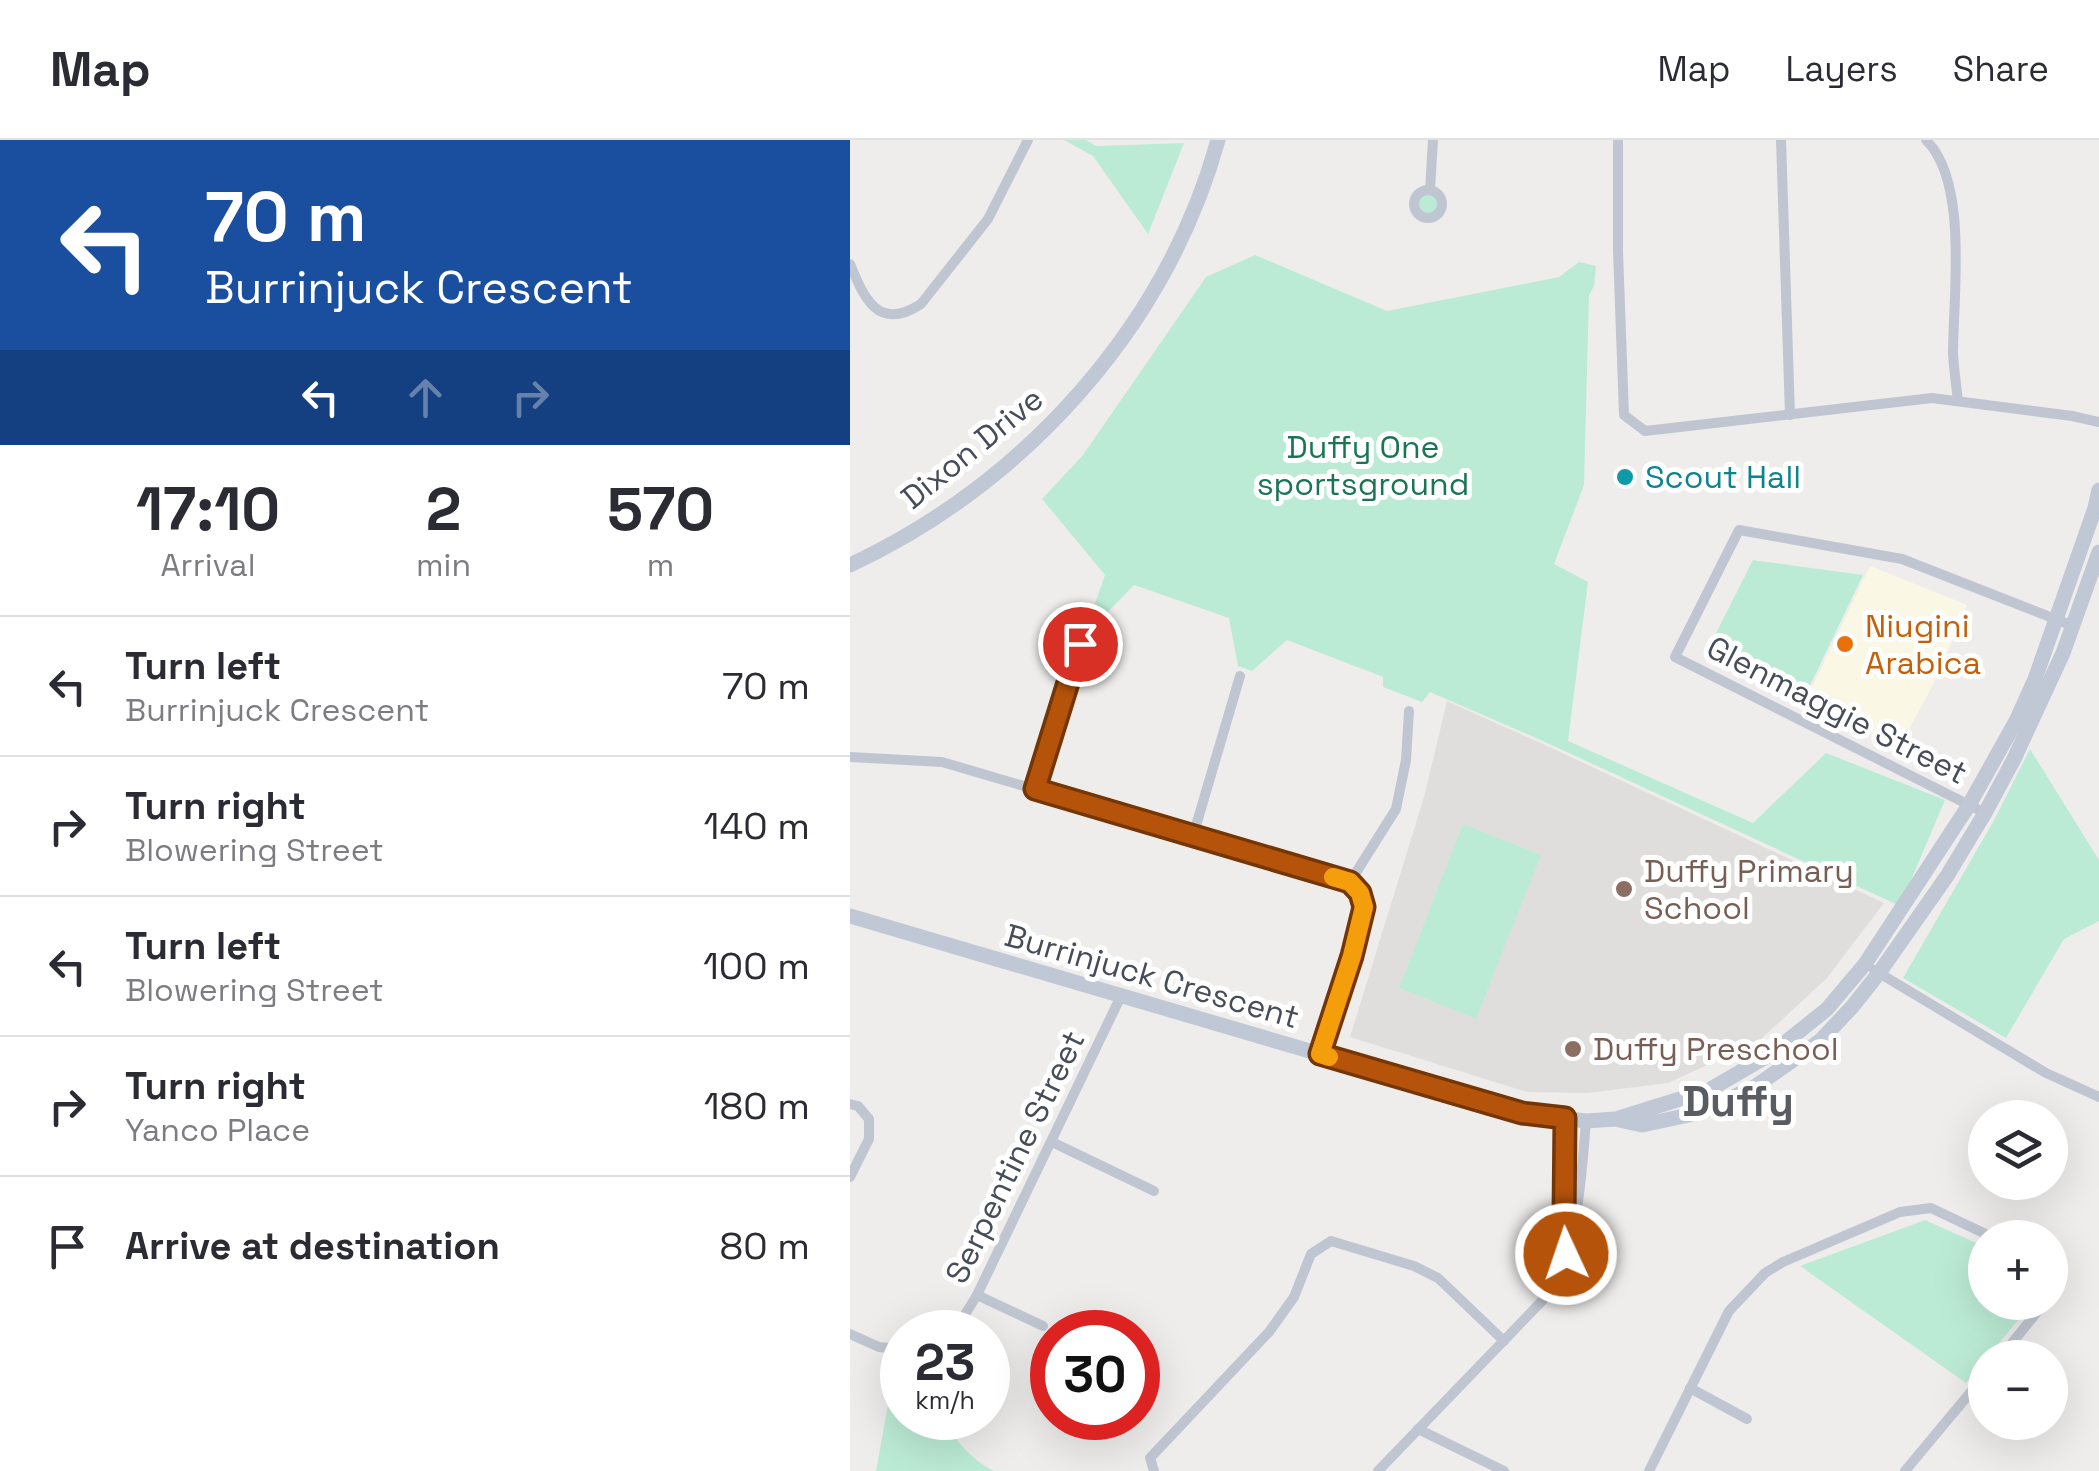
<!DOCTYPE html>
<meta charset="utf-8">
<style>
:root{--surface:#fff;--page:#f2f2f3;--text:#2b2b33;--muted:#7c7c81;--line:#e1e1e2}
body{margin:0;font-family:"Space Grotesk",sans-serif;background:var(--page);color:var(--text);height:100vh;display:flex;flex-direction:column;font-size:38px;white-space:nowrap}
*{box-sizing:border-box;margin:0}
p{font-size:32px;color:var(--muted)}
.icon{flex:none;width:55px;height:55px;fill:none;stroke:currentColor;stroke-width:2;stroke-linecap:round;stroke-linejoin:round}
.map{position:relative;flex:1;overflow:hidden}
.side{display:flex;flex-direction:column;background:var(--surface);width:850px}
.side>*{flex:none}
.hud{background:#1a4fa0;color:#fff;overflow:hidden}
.controls{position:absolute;left:1118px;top:960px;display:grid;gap:20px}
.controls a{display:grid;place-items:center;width:100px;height:100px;border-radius:50%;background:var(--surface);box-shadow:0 10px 40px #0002;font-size:50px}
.speed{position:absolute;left:30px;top:1170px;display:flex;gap:20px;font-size:50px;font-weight:700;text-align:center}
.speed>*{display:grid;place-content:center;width:130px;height:130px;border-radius:50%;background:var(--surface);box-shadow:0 10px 40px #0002;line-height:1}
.speed small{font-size:25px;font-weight:400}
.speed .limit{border:15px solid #d22;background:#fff;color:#111}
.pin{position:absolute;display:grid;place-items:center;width:85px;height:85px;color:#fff;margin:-42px;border:5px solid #fff;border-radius:50%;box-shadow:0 2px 10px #0007}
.me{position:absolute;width:110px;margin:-55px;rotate:357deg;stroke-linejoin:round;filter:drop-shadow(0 0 8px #0008)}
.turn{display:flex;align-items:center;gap:35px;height:210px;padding:0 40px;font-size:45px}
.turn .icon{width:130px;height:130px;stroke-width:2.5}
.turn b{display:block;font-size:70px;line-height:85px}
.lanes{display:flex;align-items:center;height:95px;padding:0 40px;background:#0003;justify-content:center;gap:50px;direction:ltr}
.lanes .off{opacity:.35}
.eta{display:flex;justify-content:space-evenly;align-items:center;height:170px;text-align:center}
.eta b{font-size:60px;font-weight:600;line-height:70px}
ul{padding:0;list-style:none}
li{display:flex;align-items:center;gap:30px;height:140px;padding:0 40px;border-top:2px solid var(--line)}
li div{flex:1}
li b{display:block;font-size:38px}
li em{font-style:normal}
header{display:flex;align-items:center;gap:60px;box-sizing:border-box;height:140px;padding:0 50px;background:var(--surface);border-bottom:2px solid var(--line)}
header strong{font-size:48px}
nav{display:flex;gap:55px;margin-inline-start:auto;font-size:35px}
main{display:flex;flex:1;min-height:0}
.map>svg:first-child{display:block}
</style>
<header>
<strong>Map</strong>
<nav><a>Map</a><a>Layers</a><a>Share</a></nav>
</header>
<main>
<section class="side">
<div class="hud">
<div class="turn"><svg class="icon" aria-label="left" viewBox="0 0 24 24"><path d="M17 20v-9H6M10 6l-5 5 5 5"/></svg><div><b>70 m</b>Burrinjuck Crescent</div></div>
<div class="lanes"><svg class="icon" aria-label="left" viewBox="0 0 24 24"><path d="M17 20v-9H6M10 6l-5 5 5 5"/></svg><svg class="icon off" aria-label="ahead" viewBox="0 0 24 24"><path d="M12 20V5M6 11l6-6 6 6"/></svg><svg class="icon off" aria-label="right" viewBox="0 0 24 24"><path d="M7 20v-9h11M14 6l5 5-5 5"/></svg></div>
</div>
<div class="eta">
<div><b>17:10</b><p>Arrival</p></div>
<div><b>2</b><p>min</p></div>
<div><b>570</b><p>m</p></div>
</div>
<ul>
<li><svg class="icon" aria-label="left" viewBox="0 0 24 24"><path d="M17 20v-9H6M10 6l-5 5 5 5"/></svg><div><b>Turn left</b><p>Burrinjuck Crescent</p></div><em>70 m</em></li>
<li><svg class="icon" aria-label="right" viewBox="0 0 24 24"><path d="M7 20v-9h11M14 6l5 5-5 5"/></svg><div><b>Turn right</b><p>Blowering Street</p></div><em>140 m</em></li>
<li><svg class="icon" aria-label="left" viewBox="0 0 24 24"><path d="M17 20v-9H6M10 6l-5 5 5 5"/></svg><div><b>Turn left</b><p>Blowering Street</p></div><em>100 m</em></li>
<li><svg class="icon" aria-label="right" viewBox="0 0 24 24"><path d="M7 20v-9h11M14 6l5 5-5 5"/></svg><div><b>Turn right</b><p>Yanco Place</p></div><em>180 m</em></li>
<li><svg class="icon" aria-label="arrive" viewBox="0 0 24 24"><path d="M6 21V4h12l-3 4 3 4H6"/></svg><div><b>Arrive at destination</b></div><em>80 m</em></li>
</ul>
</section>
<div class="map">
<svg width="1249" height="1331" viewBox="0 0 1249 1331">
<rect width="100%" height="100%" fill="#efedec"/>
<polygon fill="#faf7e5" points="1020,426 1117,465 1084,543 1049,608 955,562"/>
<polygon fill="#e0dedd" points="597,561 693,604 1034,763 977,838 908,902 818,943 738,953 677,952 500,897 574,657"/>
<g fill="#bcebd5">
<polygon points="214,0 236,0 246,6 334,3 298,94 243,16"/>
<circle cx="578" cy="64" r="13"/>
<polygon points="405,115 537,171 709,137 729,122 746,126 744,146 739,155 734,345 704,424 738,442 718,601 903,683 976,613 1095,660 1050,766 695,602 580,552 572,562 533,547 533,537 437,500 402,531 388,526 379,478 284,445 239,491 236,489 255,435 192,359 233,315 356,137"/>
<polygon points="903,420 1013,435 956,554 859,507"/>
<polygon points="1180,609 1249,720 1249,781 1214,799 1156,898 1053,838 1143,682"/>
<polygon points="613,684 691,715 626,879 549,848"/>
<polygon points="1075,1080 1135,1107 1135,1162 1182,1163 1116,1243 950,1126"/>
<path d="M46,1220L52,1225V1278H91C106,1300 120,1319 144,1331H26Z"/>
</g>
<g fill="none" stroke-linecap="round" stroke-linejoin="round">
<g stroke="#c0c6d1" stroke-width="10">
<polyline points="768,0 768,111 774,275 795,291 1082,258 1222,276 1249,282"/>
<polyline points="931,0 940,275"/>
<path d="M1076,0C1119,42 1103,157 1103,214C1104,229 1106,245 1108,261"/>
<circle cx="578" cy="64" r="14"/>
<polyline points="580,50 583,0"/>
<path d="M0,124C14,158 28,192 71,164L138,79L178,0"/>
<polyline points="0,617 92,622 500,742 510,753 514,767 502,817 470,914"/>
<polyline points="185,649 231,504"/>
<polyline points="1135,673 825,517 889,390 1052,419 1223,486"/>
<polyline points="343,696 390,536"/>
<polyline points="500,742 546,669 556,620 559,571"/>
<polyline points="1024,830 1196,933 1249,957"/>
<polyline points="0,964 8,966 19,979 19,999 0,1037"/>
<polyline points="715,978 714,1078 716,1107"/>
<polyline points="202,1002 304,1051"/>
<polyline points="1200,1123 1206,1126 1207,1149 1200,1157"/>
<polyline points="127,1155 193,1186"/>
<polyline points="94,1192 111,1181 127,1155 271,856"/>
<polyline points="0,1194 29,1207 52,1209"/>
<polyline points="1150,1218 1195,1162"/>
<polyline points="840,1248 897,1279"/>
<polyline points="568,1289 654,1331"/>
<polyline points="304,1331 300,1318 419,1192 444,1157 461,1114 481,1101 564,1126 588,1138 654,1201"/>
<path d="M528,1331L692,1161C730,1102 730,1049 736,981"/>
<polyline points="799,1331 879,1171 915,1133 933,1122 1050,1072 1081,1068 1144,1098"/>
<polyline points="1055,1331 1135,1235"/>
</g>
<g stroke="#c0c7d5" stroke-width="15">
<path d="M0,425C175,343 316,187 368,0"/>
<polyline points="0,776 671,973 736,981 765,979 792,985 839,975 867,965 906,946 970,901 1002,867 1029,833 1097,736 1135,673 1164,619 1213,513 1249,412"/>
<polyline points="769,978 859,950 921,914 977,869 1015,824 1119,665 1166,581 1185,539 1245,368 1249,350"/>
</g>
</g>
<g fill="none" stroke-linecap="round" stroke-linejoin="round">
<defs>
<polyline id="route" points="230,504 185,649 500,742 510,753 514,767 502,816 470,914 672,973 715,978 714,1078 716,1114"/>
</defs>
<use href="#route" stroke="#753606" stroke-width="25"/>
<use href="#route" stroke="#b45309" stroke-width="18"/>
<polyline stroke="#f59e0b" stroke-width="18" points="479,917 470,914 502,816 514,767 510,753 500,742 483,737"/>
</g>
<circle fill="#0f9aa8" stroke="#fff" stroke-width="4" cx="775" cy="337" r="10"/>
<circle fill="#e8710a" stroke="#fff" stroke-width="4" cx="995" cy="504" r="10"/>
<g fill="#8d6e63" stroke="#fff" stroke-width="4">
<circle cx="774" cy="749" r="10"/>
<circle cx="723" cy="909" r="10"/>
</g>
<g text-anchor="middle" stroke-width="10" stroke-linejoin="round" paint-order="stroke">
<g font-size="32" fill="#1b7555" stroke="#fff">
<text x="513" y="318">Duffy One<tspan x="513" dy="37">sportsground</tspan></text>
</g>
<g font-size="32" fill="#464d58" stroke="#fff">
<text transform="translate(122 308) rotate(-39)" y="11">Dixon Drive</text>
<text transform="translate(987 570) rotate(27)" y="11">Glenmaggie Street</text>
<text transform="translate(302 836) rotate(16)" y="11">Burrinjuck Crescent</text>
<text transform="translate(165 1017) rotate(-64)" y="11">Serpentine Street</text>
</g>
<g font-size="32" fill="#0d838f" stroke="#fff" text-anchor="start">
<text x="795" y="348">Scout Hall</text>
</g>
<g font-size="32" fill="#c56008" stroke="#fff" text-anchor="start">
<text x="1015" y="497">Niugini<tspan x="1015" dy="37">Arabica</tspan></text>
</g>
<g font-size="32" fill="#785e54" stroke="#fff" text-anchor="start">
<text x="794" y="742">Duffy Primary<tspan x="794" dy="37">School</tspan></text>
<text x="743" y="920">Duffy Preschool</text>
</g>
<g font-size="42" font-weight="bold" fill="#595c61" stroke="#fff">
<text x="888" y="976">Duffy</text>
</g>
</g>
</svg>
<div class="controls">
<a><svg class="icon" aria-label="layers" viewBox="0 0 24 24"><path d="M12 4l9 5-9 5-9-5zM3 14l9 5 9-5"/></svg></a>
<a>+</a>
<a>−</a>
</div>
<div class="speed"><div>23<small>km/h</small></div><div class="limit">30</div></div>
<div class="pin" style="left:230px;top:504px;background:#d93025"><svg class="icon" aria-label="arrive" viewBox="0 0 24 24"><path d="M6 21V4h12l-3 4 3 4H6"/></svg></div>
<svg class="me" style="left:716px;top:1114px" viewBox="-20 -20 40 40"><circle r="17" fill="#b45309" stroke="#fff" stroke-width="3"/><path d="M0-11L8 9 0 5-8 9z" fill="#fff"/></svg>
</div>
</main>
